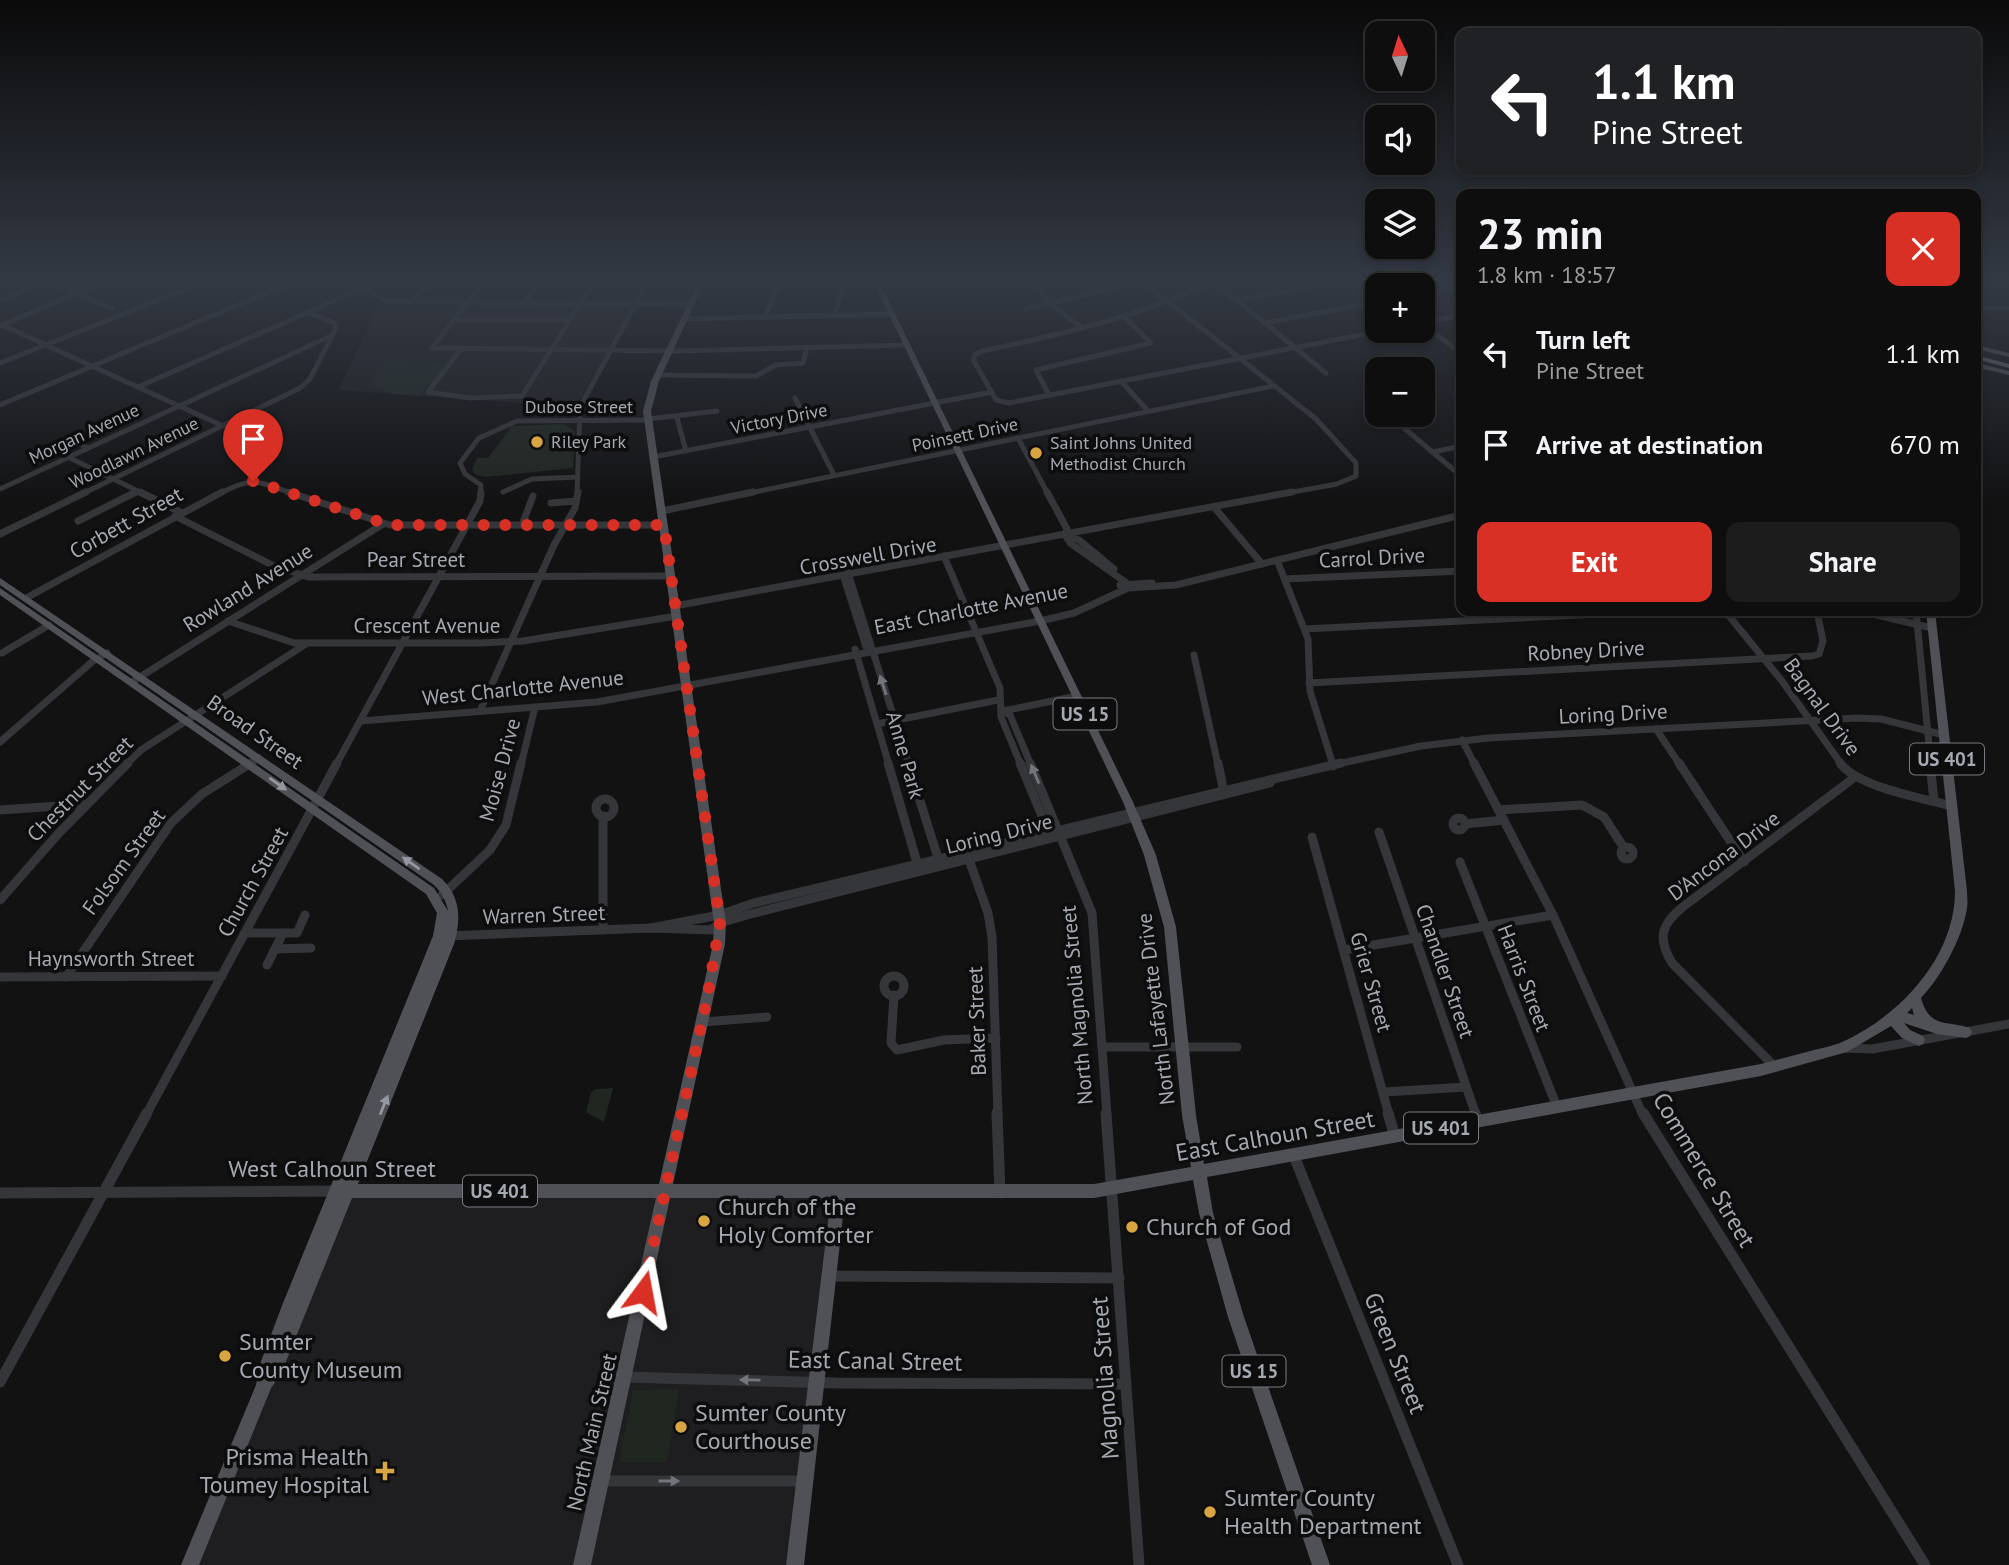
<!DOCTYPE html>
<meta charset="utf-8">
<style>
:root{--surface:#0e0e0e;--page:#1c1c1c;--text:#f1f3f6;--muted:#9b9c9e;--line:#2e2e2e;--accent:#d93025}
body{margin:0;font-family:"PT Sans",sans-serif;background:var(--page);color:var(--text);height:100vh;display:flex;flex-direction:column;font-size:26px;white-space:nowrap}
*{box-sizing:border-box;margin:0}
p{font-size:23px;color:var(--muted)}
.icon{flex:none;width:38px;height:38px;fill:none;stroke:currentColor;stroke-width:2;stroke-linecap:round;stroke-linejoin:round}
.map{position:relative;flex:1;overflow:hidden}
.side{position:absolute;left:1456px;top:189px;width:525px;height:427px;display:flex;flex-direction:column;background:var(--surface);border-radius:14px;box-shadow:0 4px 10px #0003,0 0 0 2px var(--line)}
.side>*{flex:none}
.top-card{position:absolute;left:1456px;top:28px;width:525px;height:147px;border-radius:14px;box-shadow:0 4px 10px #0003,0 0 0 2px var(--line);background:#202124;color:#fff;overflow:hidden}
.needle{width:46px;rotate:356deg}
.buttons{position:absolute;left:1365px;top:21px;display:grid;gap:14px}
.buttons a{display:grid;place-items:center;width:70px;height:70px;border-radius:14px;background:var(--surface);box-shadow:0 4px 10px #0003,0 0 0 2px var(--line);font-size:35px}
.pin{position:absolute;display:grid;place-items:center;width:60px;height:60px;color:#fff;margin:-72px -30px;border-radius:50% 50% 50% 0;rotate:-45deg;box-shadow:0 0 7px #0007}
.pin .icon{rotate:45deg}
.me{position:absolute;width:77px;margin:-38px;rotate:13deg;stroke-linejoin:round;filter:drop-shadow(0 0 5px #0008)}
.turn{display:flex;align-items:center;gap:24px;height:147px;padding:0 21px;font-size:32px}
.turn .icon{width:91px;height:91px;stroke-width:2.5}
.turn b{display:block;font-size:49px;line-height:60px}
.round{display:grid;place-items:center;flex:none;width:74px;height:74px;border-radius:14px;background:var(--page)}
.head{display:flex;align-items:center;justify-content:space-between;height:119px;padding:0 21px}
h1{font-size:42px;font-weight:700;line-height:52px}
.primary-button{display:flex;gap:14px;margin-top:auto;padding:14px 21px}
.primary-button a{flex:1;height:80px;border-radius:14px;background:var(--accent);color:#fff;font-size:28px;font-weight:700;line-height:80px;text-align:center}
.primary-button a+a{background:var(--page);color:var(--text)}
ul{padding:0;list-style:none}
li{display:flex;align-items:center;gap:21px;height:91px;padding:0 21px}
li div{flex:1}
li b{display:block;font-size:26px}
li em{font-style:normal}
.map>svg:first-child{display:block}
</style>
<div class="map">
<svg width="2009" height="1565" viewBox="0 0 2009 1565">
<rect width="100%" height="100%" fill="#121213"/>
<g fill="#1e1e20">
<polygon points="386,302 633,306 576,407 339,390 373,316"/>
<polygon points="342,1191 833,1196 795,1565 188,1565"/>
</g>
<g fill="#202721">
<polygon points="387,359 450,363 419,396 392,394 372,385 373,376"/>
<polygon points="563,424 575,431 573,468 486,477 476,475 472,470 477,458 488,458 512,426"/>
<polygon points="613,1088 604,1122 586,1112 591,1092 596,1089"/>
<polygon points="679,1389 667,1462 619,1462 633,1390"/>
</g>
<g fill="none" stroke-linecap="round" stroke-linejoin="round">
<g stroke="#353639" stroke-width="5">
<polyline points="52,283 112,308"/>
<polyline points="147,283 151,285"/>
<polyline points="356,283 386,301 691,305"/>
<polyline points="1035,283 1050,304 1081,327"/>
<polyline points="1089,283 1096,293"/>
<polyline points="1145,283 1316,419 1356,463 1356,476 1337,484 1282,494"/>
<path d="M1209,283C1138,317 1059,335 982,351L974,355V361L996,400L1009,403L1381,331"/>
<polyline points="1210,283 1237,300 1326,373"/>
<polyline points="1365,283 1377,292"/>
<polyline points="1423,294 1461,287"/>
<polyline points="0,300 41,283"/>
<polyline points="1237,300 1332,283"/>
<polyline points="412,302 428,283"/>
<polyline points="524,303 538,283"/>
<polyline points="1976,308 2009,308"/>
<polyline points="1026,309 1134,283"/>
<polyline points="835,316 843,283"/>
<polyline points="765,317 779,283"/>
<polyline points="684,319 892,314"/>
<polyline points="453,320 568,320"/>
<polyline points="1264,323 1377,302"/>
<polyline points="1423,323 1461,315"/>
<polyline points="0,324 223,426"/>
<polyline points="1423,325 1461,353"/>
<polyline points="0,326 101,283"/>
<polyline points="432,348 675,351 906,345"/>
<polyline points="432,348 482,283"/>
<polyline points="461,349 428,392 470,398 522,396 593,283"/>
<polyline points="0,363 202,283"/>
<polyline points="658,375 756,376 776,365 803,363 807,347"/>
<polyline points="1121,381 1148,411"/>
<polyline points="138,387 363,288"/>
<polyline points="1456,394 1461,393"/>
<polyline points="1049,395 1036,370 1151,343 1123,316"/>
<polyline points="795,398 834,475"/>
<polyline points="0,405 290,283"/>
<polyline points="677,418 686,451"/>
<polyline points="648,419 717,411"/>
<polyline points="1404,428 1461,476"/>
<polyline points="68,438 88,448"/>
<polyline points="1018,438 1048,494"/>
<polyline points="1433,452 1461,446"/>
<polyline points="68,457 144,494"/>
<polyline points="653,457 992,392"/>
<polyline points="0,489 333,335"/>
<polyline points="503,492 532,479 578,477"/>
<polyline points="82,494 300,388 310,379 336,328 334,323 308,312"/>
<polyline points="133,494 137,492"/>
<path d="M219,494C254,475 258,482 294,494"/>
<polyline points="480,494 481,485 465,474 460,463 479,438 517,421 648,420"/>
<polyline points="577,494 580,407 647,283"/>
<polyline points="745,494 1273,386"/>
</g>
<g stroke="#353639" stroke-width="7">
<polyline points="140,492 182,513"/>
<polyline points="288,492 390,525 664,525"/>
<polyline points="1047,492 1067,529 1065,535 1070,543 1128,584"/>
<polyline points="551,503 576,501"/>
<polyline points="1214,507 1262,564"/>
<polyline points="662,511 753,492"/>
<polyline points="175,516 272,565 308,577 671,576"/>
<polyline points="78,521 136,492"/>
<polyline points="522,525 533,496"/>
<polyline points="0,534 86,492"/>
<polyline points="1065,535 1079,540 1114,569"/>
<polyline points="944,556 1000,688 1001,717 1021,765"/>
<polyline points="1277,560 1308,639 1310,691 1333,765"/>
<polyline points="848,573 909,765"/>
<polyline points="848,573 844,578 866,647 872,650"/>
<polyline points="1285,579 1461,571"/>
<polyline points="1120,585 1152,583"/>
<polyline points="26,598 222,492"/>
<polyline points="675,606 1292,492"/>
<polyline points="1725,611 1782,681 1842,765"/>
<polyline points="1860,611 1932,628"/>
<polyline points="1916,611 1931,765"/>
<polyline points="228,621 294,643 480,643 523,641 677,616"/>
<polyline points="1305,629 1659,611"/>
<polyline points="855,649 889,765"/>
<polyline points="2,653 49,625"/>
<polyline points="1194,655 1218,765"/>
<polyline points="132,682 383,524"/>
<polyline points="1309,683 1812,656 1819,654 1823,641 1817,611"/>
<polyline points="480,711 554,545 575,508 578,492"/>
<polyline points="1003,711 1010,715 1031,765"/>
<polyline points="1003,711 1077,696"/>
<polyline points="361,721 597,702 1040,621 1074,613 1128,588 1176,585 1461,515"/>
<polyline points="877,724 998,700"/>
<polyline points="1656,729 1680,765"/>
<polyline points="1462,740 1475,765"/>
<polyline points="0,742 93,661 107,653"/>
<polyline points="126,765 141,750 306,644"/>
<polyline points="248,765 259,758"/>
<polyline points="336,765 480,501 481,492"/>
<polyline points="521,765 535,707"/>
<polyline points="1333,765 1421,746 1488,738 1857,718 1881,719 1944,735"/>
</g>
<g stroke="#353639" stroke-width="9">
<polyline points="888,763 918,866"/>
<polyline points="908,763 939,861"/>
<polyline points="1020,763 1049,833"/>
<polyline points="1030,763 1092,913 1107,1115"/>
<polyline points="1218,763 1224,793"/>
<polyline points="1332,763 1333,766"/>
<polyline points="1474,763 1553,915 1643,1115"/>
<polyline points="1679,763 1744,862"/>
<path d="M1840,763C1857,787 1923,798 1952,806"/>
<polyline points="1930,763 1934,801"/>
<circle cx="605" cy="808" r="9"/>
<polyline points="0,810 87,804"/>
<polyline points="1498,810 1582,805 1604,817 1624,848"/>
<polyline points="603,816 603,930"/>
<circle cx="1459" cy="824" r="6"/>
<polyline points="1465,824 1504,820"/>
<polyline points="1379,832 1476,1115"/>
<polyline points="1312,837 1389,1115"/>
<circle cx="1627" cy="853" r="6"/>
<polyline points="968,857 988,913 992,937 998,1115"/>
<polyline points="1460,862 1557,1107"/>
<polyline points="442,895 490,850 506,825 521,763"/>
<polyline points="0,900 58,834 128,763"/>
<polyline points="651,928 719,915 754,903 1341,763"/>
<polyline points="245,933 297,933 305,915"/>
<polyline points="446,936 651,928 711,930 720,923 747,915 1270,783"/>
<polyline points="275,949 311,948"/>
<polyline points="1344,950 1553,915"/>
<polyline points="267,965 283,933"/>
<circle cx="894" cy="986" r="10"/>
<polyline points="0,977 222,976"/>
<polyline points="66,977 171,823 202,794 251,763"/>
<polyline points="894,995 891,1043 897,1050 944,1040 996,1038"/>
<polyline points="703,1022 767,1017"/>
<polyline points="1102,1047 1237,1047"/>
<polyline points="1842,1048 1872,1049 2009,1024"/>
<path d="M1775,1067L1672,963C1657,938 1661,924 1684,906L1855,777"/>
<polyline points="1384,1092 1466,1087"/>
<polyline points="146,1115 337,763"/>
</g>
<g stroke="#353639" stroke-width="11">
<polyline points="997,1113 1000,1193"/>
<polyline points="1106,1113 1139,1565"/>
<polyline points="1388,1113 1395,1137"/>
<polyline points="1475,1113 1478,1122"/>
<polyline points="1643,1113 1925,1565"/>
<polyline points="1294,1156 1458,1565"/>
<polyline points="0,1193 336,1191"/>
<polyline points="829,1276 1119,1278"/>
<polyline points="624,1377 836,1383 1126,1384"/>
<polyline points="0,1382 147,1113"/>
<polyline points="601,1481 805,1481"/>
</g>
<g fill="#505156" fill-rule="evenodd">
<path d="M698,283H704L659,381L651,411L726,923L725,944L673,1184H1094L1191,1167L1182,1115L1164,927L1144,855L1123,802L874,283H880L1133,802L1156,855L1176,927L1196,1115L1204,1164L1761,1064C1779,1059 1796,1055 1814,1050C1822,1048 1832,1046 1840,1043C1899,1017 1955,958 1955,891L1926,611H1935L1967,891C1967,896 1968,903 1967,908C1963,937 1941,977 1921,998C1930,1029 1946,1020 1970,1028L1972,1032L1970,1036L1966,1038L1937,1034L1904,1023L1910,1030L1923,1036L1925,1040L1923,1044L1919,1046L1902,1038L1891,1026L1847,1052L1761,1076L1207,1177L1213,1213L1244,1317L1330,1565H1312L1228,1317L1199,1213L1193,1180L1094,1198H845L804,1565H786L831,1198H670L591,1565H573L656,1198H352L281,1374L271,1388L199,1565H181L256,1385L260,1364L283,1303L433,936L437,913L426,894L0,595V588L434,888L448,911C446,900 442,893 434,885L0,585V578L442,879C461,898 461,919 454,944L358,1184H659L713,944L714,923L643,411L651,381ZM1912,1008L1914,1015L1907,1013Z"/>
<polygon points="1976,345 2009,353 2009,357 1976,349"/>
<polygon points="1976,363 2009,371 2009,375 1976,367"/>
</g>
<polygon fill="#606268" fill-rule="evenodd" points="1976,355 2009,364 2009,368 1976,359"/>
</g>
<defs><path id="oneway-solid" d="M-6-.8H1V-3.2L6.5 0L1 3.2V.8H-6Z" transform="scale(1.75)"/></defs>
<g fill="#73757c">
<use href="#oneway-solid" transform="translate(883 685) rotate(-108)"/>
<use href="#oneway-solid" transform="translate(1035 774) rotate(-113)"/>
<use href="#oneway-solid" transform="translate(750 1380) rotate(-179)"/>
<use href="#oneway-solid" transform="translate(669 1481)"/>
</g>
<g fill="#9497a0">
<use href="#oneway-solid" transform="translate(278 784) rotate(35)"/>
<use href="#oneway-solid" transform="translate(411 863) rotate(-145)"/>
<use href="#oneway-solid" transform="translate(384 1105) rotate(-68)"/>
</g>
<linearGradient id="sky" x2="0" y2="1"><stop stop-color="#0a0a0a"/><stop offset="0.56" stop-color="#333944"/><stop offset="1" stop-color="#333944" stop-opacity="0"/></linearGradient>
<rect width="2009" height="502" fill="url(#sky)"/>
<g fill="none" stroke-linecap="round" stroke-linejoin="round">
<polyline stroke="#d93025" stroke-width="12" stroke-dasharray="0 21.6" points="253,481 390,525 664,525 720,923 707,999 643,1292"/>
</g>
<g fill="#d9a543" stroke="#0d0d0e" stroke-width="2.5">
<circle cx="537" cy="442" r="7"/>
<circle cx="1036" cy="453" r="7"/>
<circle cx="704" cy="1221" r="7"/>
<circle cx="1132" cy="1227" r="7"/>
<circle cx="225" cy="1356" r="7"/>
<circle cx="681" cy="1427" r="7"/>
<path d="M381.5 1460.5h7v7h7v7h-7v7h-7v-7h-7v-7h7z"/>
<circle cx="1210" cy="1512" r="7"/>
</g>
<g text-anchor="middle" stroke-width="7" stroke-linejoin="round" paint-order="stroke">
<g font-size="18" fill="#a5a9b2" stroke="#0d0d0e">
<text x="579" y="413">Dubose Street</text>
<text transform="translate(779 419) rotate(-11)" y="6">Victory Drive</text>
<text transform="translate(84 434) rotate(-25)" y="6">Morgan Avenue</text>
<text transform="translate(965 435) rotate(-12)" y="6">Poinsett Drive</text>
<text transform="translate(134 453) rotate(-26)" y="6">Woodlawn Avenue</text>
</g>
<g font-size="18" fill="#a5a9b2" stroke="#0d0d0e" text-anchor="start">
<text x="551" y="448">Riley Park</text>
<text x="1050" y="449">Saint Johns United<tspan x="1050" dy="21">Methodist Church</tspan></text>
</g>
<g fill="#0d0d0e" stroke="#777a81" stroke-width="2">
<rect x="1053.5" y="698.5" width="63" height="31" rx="5"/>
<rect x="1910" y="743.5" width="74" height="31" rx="5"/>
<rect x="1404" y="1112.5" width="74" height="31" rx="5"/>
<rect x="463" y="1175.5" width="74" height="31" rx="5"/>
<rect x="1222.5" y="1355.5" width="63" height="31" rx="5"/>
</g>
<g font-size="19" font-weight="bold" fill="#a5a9b2">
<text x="1085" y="721">US 15</text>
<text x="1947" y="766">US 401</text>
<text x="1441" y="1135">US 401</text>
<text x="500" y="1198">US 401</text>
<text x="1254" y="1378">US 15</text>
</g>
<g font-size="21" fill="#a5a9b2" stroke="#0d0d0e">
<text transform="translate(126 523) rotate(-29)" y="7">Corbett Street</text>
<text transform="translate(868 556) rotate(-10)" y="7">Crosswell Drive</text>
<text transform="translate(1372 558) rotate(-3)" y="7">Carrol Drive</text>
<text x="416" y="567">Pear Street</text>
<text transform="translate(248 588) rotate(-32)" y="7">Rowland Avenue</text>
<text transform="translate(971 609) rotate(-11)" y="7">East Charlotte Avenue</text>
<text x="427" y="633">Crescent Avenue</text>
<text transform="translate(1586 651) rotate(-3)" y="7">Robney Drive</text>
<text transform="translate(523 688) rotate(-6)" y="7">West Charlotte Avenue</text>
<text transform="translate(1822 707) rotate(54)" y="7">Bagnal Drive</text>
<text transform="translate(1613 714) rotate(-3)" y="7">Loring Drive</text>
<text transform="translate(255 732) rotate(35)" y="7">Broad Street</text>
<text transform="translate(905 755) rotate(74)" y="7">Anne Park</text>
<text transform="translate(500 770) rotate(-75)" y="7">Moise Drive</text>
<text transform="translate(80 789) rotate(-45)" y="7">Chestnut Street</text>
<text transform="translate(999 834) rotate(-14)" y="7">Loring Drive</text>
<text transform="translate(1724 856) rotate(-37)" y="7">D'Ancona Drive</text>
<text transform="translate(124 862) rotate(-54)" y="7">Folsom Street</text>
<text transform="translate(253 882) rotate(-61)" y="7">Church Street</text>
<text transform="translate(544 915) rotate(-2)" y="7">Warren Street</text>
<text x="111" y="966">Haynsworth Street</text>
<text transform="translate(1445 971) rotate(71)" y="7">Chandler Street</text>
<text transform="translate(1524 978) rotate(69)" y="7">Harris Street</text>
<text transform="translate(1371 982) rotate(74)" y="7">Grier Street</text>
<text transform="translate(1077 1005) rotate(-95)" y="7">North Magnolia Street</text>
<text transform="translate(1156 1009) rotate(-97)" y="7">North Lafayette Drive</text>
<text transform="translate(977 1021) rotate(-92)" y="7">Baker Street</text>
<text transform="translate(592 1432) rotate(-77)" y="7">North Main Street</text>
</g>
<g font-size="24" fill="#a5a9b2" stroke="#0d0d0e">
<text transform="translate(1275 1136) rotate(-10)" y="8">East Calhoun Street</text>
<text x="332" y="1177">West Calhoun Street</text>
<text transform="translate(1704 1170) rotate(59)" y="8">Commerce Street</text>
<text transform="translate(1395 1353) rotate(68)" y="8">Green Street</text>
<text transform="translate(875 1361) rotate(1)" y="8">East Canal Street</text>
<text transform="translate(1105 1378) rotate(-94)" y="8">Magnolia Street</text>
</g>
<g font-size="24" fill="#a5a9b2" stroke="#0d0d0e" text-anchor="start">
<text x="718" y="1215">Church of the<tspan x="718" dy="28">Holy Comforter</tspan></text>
<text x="1146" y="1235">Church of God</text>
<text x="239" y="1350">Sumter<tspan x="239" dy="28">County Museum</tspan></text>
<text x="695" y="1421">Sumter County<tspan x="695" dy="28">Courthouse</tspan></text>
<text x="369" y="1465" text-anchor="end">Prisma Health<tspan x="369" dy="28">Toumey Hospital</tspan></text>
<text x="1224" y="1506">Sumter County<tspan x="1224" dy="28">Health Department</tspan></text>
</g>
</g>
</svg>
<div class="buttons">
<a><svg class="needle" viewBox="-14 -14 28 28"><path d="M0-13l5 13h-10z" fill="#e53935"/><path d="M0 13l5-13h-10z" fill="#9b9c9e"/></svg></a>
<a><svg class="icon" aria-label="sound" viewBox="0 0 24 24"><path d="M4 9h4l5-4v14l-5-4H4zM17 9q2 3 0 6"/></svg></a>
<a><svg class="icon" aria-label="layers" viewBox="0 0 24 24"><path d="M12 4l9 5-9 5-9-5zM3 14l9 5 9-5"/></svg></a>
<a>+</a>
<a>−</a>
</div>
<div class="pin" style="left:253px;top:481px;background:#d93025"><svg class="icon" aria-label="arrive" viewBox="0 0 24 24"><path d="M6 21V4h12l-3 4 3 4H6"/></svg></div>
<svg class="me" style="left:643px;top:1292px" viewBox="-20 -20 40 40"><path d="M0-17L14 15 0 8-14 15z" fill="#d93025" stroke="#fff" stroke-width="4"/></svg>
<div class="top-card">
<div class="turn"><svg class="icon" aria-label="left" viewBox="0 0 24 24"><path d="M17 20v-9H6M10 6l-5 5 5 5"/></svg><div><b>1.1 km</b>Pine Street</div></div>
</div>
<section class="side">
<div class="head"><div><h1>23 min</h1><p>1.8 km · 18:57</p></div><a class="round" style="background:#d93025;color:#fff"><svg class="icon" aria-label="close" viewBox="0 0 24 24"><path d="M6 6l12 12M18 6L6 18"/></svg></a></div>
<ul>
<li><svg class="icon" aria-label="left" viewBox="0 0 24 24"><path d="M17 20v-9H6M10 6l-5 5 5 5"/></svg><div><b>Turn left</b><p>Pine Street</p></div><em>1.1 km</em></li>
<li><svg class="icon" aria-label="arrive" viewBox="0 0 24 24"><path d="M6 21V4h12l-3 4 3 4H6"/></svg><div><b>Arrive at destination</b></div><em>670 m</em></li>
</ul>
<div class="primary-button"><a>Exit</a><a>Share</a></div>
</section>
</div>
